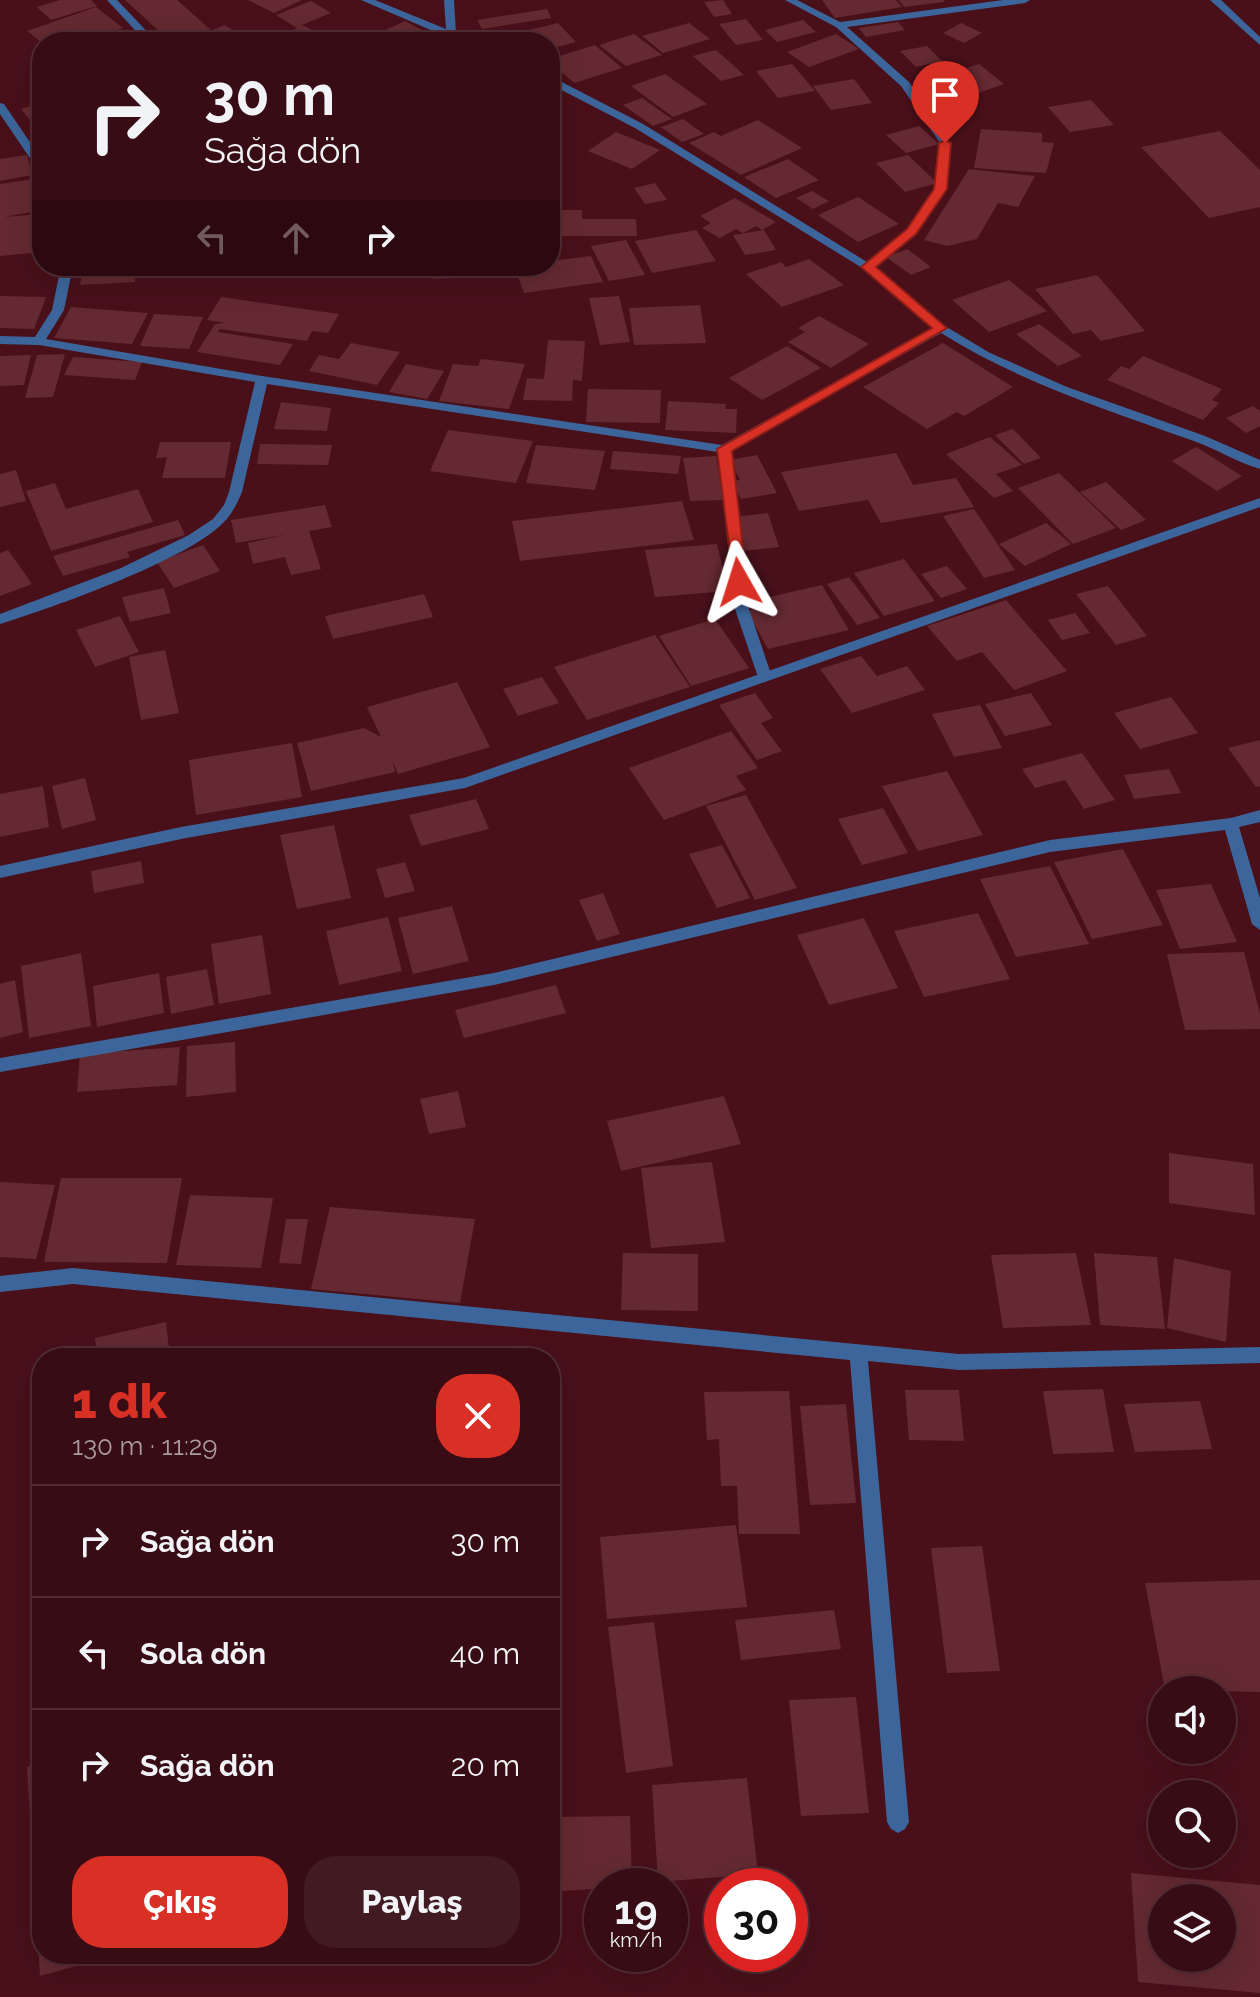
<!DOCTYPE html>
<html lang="tr">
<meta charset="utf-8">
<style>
:root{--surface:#370c14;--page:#421a22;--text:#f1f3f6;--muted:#aa9ba0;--line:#512c34;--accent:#d93025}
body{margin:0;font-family:Raleway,sans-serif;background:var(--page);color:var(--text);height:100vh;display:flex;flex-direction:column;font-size:30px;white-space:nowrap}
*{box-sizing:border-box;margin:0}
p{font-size:26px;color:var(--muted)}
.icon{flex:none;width:44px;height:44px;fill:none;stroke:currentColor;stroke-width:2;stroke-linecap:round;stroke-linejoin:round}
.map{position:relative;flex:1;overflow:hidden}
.side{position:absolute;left:32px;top:1348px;width:528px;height:616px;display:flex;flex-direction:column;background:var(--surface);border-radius:32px;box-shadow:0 8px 32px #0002,0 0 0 2px var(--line)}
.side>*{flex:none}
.guide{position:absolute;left:32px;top:32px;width:528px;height:244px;border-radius:32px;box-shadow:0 8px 32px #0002,0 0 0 2px var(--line);background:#370c14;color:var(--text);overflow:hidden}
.tools{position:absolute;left:1148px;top:1676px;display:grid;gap:16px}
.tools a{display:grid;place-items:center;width:88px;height:88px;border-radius:50%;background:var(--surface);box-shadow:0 8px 32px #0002,0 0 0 2px var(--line);font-size:40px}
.speed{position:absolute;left:584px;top:1868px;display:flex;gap:16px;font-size:40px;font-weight:700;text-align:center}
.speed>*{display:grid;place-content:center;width:104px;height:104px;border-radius:50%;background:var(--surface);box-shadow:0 8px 32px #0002,0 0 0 2px var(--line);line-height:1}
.speed small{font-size:20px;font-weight:400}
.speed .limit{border:12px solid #d22;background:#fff;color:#111}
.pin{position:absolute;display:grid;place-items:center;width:68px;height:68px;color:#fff;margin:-82px -34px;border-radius:50% 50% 50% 0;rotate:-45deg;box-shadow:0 0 8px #0007}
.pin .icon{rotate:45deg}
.me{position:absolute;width:88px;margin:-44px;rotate:354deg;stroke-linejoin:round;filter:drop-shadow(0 0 6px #0008)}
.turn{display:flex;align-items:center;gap:28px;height:168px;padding:0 40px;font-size:36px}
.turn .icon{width:104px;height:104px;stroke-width:2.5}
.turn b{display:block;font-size:56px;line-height:68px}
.lanes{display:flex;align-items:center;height:76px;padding:0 40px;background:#0003;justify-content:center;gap:40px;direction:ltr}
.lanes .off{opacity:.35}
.round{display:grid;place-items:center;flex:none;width:84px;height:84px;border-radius:32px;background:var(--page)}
.headline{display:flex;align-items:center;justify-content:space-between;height:136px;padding:0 40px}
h1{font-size:48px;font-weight:800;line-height:60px;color:var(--accent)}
.button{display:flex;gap:16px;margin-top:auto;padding:16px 40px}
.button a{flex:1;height:92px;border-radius:32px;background:var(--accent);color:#fff;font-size:32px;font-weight:800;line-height:92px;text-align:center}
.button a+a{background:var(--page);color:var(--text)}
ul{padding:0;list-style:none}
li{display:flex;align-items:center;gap:24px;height:112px;padding:0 40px;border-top:2px solid var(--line)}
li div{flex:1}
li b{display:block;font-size:30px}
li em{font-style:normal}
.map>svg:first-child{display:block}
</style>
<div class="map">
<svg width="1260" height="1997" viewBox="0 0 1260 1997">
<rect width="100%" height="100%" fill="#49101a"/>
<g fill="#642931" fill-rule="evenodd">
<polygon points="60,0 91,0 97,6 51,20 37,7"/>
<polygon points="125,0 177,0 210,29 171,42"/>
<polygon points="248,0 302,0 274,13"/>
<polygon points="723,0 732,14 714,17 704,2"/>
<polygon points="822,0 896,0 902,7 835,18"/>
<polygon points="899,0 944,0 944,2 904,7"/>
<polygon points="311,1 331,13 302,25 325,36 313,42 298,42 284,35 297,28 276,15"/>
<polygon points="96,7 123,28 84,42 41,42 27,31"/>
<polygon points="547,9 551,18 482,29 477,20"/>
<polygon points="746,19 763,40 736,45 719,24"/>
<polygon points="803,20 816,32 777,42 765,30"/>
<polygon points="405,21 437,38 429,42 360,42"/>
<polygon points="898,22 905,30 866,37 859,28"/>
<polygon points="558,23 576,42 550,49 550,42 498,42 495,38"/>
<polygon points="689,23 710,39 663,53 642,36"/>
<polygon points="961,23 982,33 964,43 943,33"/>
<polygon points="224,25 238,33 219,42 187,42"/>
<polygon points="634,34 662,55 626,66 599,45"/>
<polygon points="836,34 859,49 809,67 787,52"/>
<polygon points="595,45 622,68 574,83 550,62 550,59"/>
<polygon points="927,46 942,61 916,67 900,51"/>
<polygon points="716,50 744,75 721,81 693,56"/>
<polygon points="792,64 815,91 778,98 756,71"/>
<polygon points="979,64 1004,84 961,99 934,78"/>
<polygon points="665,74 707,104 673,117 631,86"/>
<polygon points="854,79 872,103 831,110 813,86"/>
<polygon points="642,98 672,119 653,126 623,105"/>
<polygon points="1091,100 1114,125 1070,132 1048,107"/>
<polygon points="42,103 42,124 35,126 21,109"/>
<polygon points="683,119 704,134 682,142 661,127"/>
<polygon points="758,120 802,148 741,175 689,143 714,132 721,136"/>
<polygon points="919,126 939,144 906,153 886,135"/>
<polygon points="981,129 1042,133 1042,142 1054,143 1046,173 974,168"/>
<polygon points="1220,131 1260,170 1260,207 1209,218 1141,147"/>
<polygon points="616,132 660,150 632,169 588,151"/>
<polygon points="27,155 32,175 0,181 0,159"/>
<polygon points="908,155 937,183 905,192 876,163"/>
<polygon points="788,159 819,180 776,198 744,177"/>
<polygon points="969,169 1035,176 1018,207 998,203 977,239 947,246 924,240"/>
<polygon points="41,178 42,210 4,217 42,214 42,252 0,256 0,184"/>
<polygon points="655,183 667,200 645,204 634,188"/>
<polygon points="812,191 829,201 813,209 796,198"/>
<polygon points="858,197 899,224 858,242 818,215"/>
<polygon points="735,198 776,222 762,230 756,226 743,233 736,229 720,238 702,228 711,223 700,216"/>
<polygon points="557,210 582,210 582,219 636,219 637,236 556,236"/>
<polygon points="696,230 716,261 652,273 635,241"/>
<polygon points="764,230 776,250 745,255 733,235"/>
<polygon points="626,240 645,275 609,281 591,246"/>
<polygon points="907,249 931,267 911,275 886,257"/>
<polygon points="591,256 603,282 524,293 514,266 550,266 550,261"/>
<polygon points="809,259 844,285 782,307 746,274 781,262 786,267"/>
<polygon points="83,266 136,266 135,282 80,285"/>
<polygon points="430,266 512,266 513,276 431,279"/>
<polygon points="1097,275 1145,331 1101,341 1091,330 1073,334 1035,289"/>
<polygon points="1009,280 1047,311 989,332 952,300"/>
<polygon points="0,296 46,297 34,329 0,328"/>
<polygon points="619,296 630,342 600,345 589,298"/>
<polygon points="221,297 339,314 328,333 312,331 307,341 220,329 218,332 293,344 280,365 197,352 215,324 225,323 207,320"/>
<polygon points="700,305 706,343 634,345 629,308"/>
<polygon points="71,307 148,313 132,344 54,338"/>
<polygon points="154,314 203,317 189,349 140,346"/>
<polygon points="819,316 869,344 831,368 788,342 805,332 798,328"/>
<polygon points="1039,324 1082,356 1058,366 1016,334"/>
<polygon points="548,340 585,341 582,381 573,380 572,401 523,400 527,378 544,379"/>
<polygon points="351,343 400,352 377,385 309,371 319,355 339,359"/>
<polygon points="943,343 1013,387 964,416 957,412 927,429 863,387"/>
<polygon points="787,346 821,368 762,400 729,378"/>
<polygon points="65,354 53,397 25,398 37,355"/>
<polygon points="31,355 24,385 0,386 0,356"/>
<polygon points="1143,356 1222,389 1212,400 1219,403 1203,420 1107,380 1121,366 1129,369"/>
<polygon points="73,357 142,362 135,380 64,375"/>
<polygon points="481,359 525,364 509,409 439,401 453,364 478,366"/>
<polygon points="406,364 444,371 427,399 389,392"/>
<polygon points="588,389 661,390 660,423 586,422"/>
<polygon points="668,401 726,404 725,409 737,409 736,433 665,430"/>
<polygon points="281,402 331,408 327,431 274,429"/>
<polygon points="1253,406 1260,411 1260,426 1246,433 1226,418"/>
<polygon points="1013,429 1041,458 1024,464 995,435"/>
<polygon points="448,430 533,441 516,483 430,471"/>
<polygon points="990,437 1022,465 996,474 1013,491 994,498 946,454"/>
<polygon points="160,442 231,442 225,478 162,478 167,457 156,458"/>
<polygon points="260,444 332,445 328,465 257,464"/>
<polygon points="536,445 605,451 595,490 526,483"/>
<polygon points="1196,447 1242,476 1217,491 1172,461"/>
<polygon points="613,451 681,456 678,474 610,469"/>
<polygon points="896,453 913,485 956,478 974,507 881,523 868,500 799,511 781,472"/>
<polygon points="757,455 777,493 741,499 732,481 740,480 730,460"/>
<polygon points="716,456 723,500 690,501 683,458"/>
<polygon points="16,470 26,501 0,507 0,474"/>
<polygon points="1059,473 1116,528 1073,544 1018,488"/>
<polygon points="1106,482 1146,520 1121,530 1080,492"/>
<polygon points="55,483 66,509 138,489 153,522 51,551 26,491"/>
<polygon points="682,501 694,540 520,561 512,521"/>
<polygon points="325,505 332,527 309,531 321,569 291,575 285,557 253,564 248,543 284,535 236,543 231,520"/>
<polygon points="974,509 1015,570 984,578 943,516"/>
<polygon points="768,513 779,547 743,551 733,517"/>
<polygon points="178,520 185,535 127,552 130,557 63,576 53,556"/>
<polygon points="1046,523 1071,544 1025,566 999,544"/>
<polygon points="717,544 728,591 655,597 645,550"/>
<polygon points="203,545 220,571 174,588 157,562"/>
<polygon points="8,550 32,584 0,596 0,553"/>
<polygon points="904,559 935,601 884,616 854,573"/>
<polygon points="947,566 967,589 941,598 921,574"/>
<polygon points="849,577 880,618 857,625 827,584"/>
<polygon points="822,585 849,630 768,649 747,611 770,606 765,598"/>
<polygon points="1108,586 1147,636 1116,645 1076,594"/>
<polygon points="164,588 171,613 130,622 122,597"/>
<polygon points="424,594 433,617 333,639 325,616"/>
<polygon points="1006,600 1067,671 1014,690 982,652 957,661 927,626"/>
<polygon points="1075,613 1090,633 1062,640 1048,620"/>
<polygon points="120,616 139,652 95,667 76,630"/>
<polygon points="715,619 749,668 691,686 659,636"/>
<polygon points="655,635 690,687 587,720 554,667"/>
<polygon points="165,650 179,713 141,720 129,657"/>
<polygon points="861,656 877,676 907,666 925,690 852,713 820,669"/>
<polygon points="542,677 559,703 518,716 503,689"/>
<polygon points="457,682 490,747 398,774 392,760 395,772 311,791 297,743 364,728 381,737 367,707"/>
<polygon points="755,693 773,718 761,723 782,751 757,760 719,705"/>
<polygon points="1031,693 1052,725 1005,736 985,704"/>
<polygon points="1171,697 1198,733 1140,749 1114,713"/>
<polygon points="980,705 1002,748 954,757 932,714"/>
<polygon points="731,731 758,768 736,776 746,790 664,820 629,768"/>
<polygon points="1260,740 1260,786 1256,787 1228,748"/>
<polygon points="292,743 302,797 196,815 189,760"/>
<polygon points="1082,753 1115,800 1084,809 1065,780 1035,788 1022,769"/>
<polygon points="1169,769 1181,793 1134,799 1124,775"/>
<polygon points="947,771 983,835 918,851 882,786"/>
<polygon points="85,778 96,820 62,829 52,786"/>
<polygon points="43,786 49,827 0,837 0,794"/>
<polygon points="746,795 797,888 755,900 706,806"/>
<polygon points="476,799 489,829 421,846 409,815"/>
<polygon points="883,808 908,853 862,865 838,819"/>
<polygon points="334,825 351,898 297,909 280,835"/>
<polygon points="722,845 750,898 717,908 689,854"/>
<polygon points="1123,849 1163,925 1092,939 1054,862"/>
<polygon points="141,861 144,883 94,893 91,871"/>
<polygon points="405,862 415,891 385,898 376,869"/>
<polygon points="1050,866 1089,944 1016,957 980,879"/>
<polygon points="1211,884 1237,942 1180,949 1156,890"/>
<polygon points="603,893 620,934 597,941 579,900"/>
<polygon points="452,906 469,961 413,974 398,918"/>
<polygon points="978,913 1010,979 924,997 894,931"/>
<polygon points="388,917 402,971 339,985 326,931"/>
<polygon points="864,918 898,988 829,1005 797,935"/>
<polygon points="262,935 271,994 219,1004 211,944"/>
<polygon points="1244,952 1260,1013 1260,1029 1185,1030 1167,954"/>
<polygon points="81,953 91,1026 29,1038 21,966"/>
<polygon points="207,969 214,1005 171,1014 166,977"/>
<polygon points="159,973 164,1013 97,1027 93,986"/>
<polygon points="15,980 23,1032 0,1038 0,984"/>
<polygon points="556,985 566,1013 464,1038 455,1010"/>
<polygon points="235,1042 236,1092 186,1097 187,1046"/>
<polygon points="180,1047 177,1085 77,1092 80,1054"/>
<polygon points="458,1091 466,1127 429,1134 420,1099"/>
<polygon points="724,1096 741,1144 621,1171 607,1121"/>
<polygon points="1169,1153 1253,1164 1255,1215 1169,1203"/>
<polygon points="712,1162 725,1242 651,1248 641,1168"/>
<polygon points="61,1178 182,1178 167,1263 44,1262"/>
<polygon points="0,1182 55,1185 36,1259 0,1257"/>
<polygon points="190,1195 273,1198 261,1268 176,1265"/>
<polygon points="330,1207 475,1219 460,1303 311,1289"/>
<polygon points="286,1219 308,1219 301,1264 279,1263"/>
<polygon points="623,1253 698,1254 698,1311 621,1310"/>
<polygon points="1076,1253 1091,1325 1003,1328 991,1255"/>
<polygon points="1094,1253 1157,1257 1165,1329 1100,1325"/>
<polygon points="1174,1258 1231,1271 1226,1342 1167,1328"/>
<polygon points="166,1322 170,1358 97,1358 95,1338"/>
<polygon points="1103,1389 1114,1452 1053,1454 1043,1391"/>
<polygon points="905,1390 959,1390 964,1441 909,1440"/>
<polygon points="789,1391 800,1534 739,1534 737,1486 721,1486 719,1439 707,1440 704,1392"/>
<polygon points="1200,1401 1212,1449 1135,1452 1124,1404"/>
<polygon points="846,1404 856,1503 810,1505 800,1406"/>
<polygon points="736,1525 747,1607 607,1619 600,1537"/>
<polygon points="982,1546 1000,1671 947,1673 931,1548"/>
<polygon points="1260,1580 1260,1692 1165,1690 1145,1583"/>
<polygon points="834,1610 841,1649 741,1660 735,1620"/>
<polygon points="654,1622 673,1766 626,1773 608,1627"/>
<polygon points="856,1697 869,1813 801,1816 789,1700"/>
<polygon points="42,1763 42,1954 98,1954 98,1960 40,1976 27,1767"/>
<polygon points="747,1778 758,1874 658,1882 652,1785"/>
<polygon points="630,1816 632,1886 550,1892 550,1817"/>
<path d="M1131,1873L1260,1885V1993L1138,1982ZM1162,1898H1222V1958H1162Z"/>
</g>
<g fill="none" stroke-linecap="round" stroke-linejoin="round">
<g fill="#3c669b" fill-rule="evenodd">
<polygon points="107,0 117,0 157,42 146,42"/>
<polygon points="361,0 375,0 446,29 444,0 454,0 456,33 475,42 461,42 447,37"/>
<path d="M785,0H797L840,22L1003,0H1030L1025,3L847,27L909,82L950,143L946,189L916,234L875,267L945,326L990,353L1067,387L1205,436L1260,460V469C1236,462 1215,448 1191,440C1105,409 1019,382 941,333L730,451L749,609L772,677L765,682L758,677L735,609L718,452L267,384L242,492C237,504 232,514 223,523C187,560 52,608 0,624V614L121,568L189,535L213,519L224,505L229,492L255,382L39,345L0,344V336L35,337L52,310L61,266H73L64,310L46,339L262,376L722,445L933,327L864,269L635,128L550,84V77L554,78L643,124L867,262L908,230L936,189L940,143L901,86L836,27Z"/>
<polygon points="1210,0 1221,0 1260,37 1260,45"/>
<polygon points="0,103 4,104 42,160 42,171 38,170 0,114"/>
<polygon points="1260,810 1260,822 1239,827 1260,898 1260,930 1252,924 1225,830 1050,852 494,985 0,1072 0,1058 494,973 1050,840 1231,818"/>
<polygon points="73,1268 959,1354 1260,1347 1260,1363 959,1370 868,1361 909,1822 905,1829 898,1833 891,1829 887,1822 850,1360 73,1284 0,1292 0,1276"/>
</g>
<polygon fill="#3c669b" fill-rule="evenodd" points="1260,498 1260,507 465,788 181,839 0,878 0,866 181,827 464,778"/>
</g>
<polygon fill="#d93025" stroke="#8d1f18" stroke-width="2" points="945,140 951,143 947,189 916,234 876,267 947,328 732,451 747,582 739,587 734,586 717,449 932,328 861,267 907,229 934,189 939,143"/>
</svg>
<div class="tools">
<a><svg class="icon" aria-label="sound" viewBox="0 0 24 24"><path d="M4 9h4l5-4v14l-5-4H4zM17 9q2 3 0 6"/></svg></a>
<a><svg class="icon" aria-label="search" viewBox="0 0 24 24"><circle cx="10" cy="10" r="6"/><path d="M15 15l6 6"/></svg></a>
<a><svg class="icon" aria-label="layers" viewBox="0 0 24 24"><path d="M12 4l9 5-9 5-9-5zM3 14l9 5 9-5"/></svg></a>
</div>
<div class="speed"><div>19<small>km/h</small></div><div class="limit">30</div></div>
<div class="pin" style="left:945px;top:143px;background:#d93025"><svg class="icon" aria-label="arrive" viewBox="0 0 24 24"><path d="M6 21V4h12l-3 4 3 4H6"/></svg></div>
<svg class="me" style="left:739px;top:582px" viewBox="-20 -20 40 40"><path d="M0-17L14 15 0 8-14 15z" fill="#d93025" stroke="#fff" stroke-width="4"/></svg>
<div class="guide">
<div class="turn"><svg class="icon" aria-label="right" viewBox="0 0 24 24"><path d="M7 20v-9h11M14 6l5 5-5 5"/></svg><div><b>30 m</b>Sağa dön</div></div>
<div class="lanes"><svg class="icon off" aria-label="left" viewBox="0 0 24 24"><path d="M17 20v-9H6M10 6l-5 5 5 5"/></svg><svg class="icon off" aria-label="ahead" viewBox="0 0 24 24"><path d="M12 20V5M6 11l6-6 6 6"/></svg><svg class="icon" aria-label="right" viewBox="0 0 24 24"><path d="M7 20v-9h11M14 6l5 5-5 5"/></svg></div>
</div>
<section class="side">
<div class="headline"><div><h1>1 dk</h1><p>130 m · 11:29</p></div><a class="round" style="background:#d93025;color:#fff"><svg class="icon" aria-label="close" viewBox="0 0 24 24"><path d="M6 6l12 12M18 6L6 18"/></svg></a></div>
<ul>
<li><svg class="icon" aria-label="right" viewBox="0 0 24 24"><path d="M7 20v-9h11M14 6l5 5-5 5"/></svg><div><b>Sağa dön</b></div><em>30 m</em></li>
<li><svg class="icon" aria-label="left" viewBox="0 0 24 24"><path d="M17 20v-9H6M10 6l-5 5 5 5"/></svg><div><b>Sola dön</b></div><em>40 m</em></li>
<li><svg class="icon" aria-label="right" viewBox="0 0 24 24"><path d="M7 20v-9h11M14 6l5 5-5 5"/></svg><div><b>Sağa dön</b></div><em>20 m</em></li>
</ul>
<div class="button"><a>Çıkış</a><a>Paylaş</a></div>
</section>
</div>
